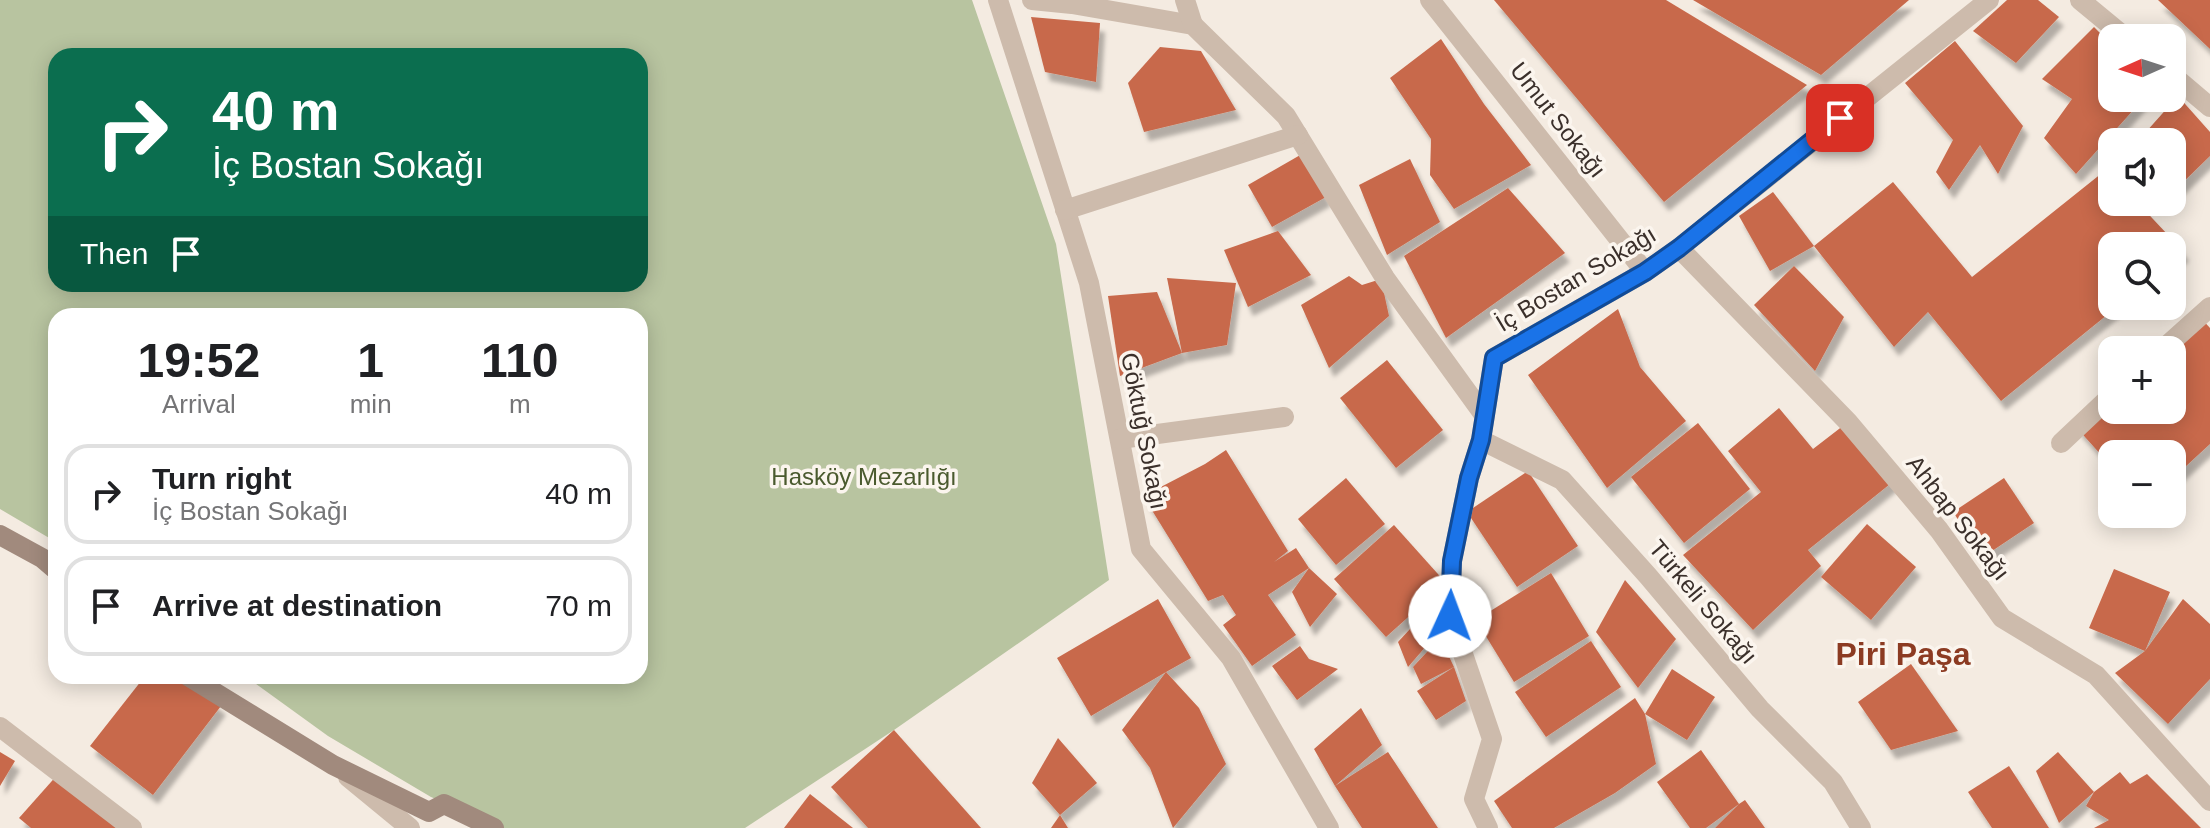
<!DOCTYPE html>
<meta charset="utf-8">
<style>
:root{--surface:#fff;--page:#f2f2f2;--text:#202124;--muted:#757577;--line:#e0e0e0}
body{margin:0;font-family:Arial,sans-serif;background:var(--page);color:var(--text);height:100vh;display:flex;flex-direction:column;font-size:30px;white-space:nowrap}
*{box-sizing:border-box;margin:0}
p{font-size:26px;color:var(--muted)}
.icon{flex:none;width:44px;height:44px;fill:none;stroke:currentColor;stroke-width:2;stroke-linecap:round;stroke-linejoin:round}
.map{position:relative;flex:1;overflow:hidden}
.details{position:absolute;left:48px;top:308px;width:600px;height:376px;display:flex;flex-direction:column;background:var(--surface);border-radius:24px;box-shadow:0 4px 20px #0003}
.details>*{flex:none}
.banner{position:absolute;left:48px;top:48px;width:600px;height:244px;border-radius:24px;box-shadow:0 4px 20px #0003;background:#0b6e4f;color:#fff;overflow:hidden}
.needle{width:52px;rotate:267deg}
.fabs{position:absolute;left:2098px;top:24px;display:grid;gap:16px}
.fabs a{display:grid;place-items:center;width:88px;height:88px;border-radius:16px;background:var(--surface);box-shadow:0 4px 20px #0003;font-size:40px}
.pin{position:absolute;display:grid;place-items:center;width:68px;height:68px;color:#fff;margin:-34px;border-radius:16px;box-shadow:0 4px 12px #0006}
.me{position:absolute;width:88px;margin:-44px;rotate:2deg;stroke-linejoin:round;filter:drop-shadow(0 0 6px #0008)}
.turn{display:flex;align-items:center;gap:28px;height:168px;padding:0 32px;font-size:36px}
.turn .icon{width:104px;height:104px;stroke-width:2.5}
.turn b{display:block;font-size:56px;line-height:68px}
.then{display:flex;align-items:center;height:76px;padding:0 32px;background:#0003;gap:16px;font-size:30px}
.eta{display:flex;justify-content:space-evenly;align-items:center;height:136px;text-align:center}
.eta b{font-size:48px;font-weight:700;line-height:56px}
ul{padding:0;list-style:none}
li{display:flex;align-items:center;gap:24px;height:100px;margin:0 16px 12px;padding:0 16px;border:4px solid var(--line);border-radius:24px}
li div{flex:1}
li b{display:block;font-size:30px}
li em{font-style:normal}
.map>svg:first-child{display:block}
</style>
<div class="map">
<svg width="2210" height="828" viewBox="0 0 2210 828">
<defs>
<filter id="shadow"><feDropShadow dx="5" dy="9" stdDeviation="2" flood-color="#0004"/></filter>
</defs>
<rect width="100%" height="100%" fill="#f4ebe1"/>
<path fill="#b8c4a0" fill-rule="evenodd" d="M0,0H972L1056,244L1109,580L894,730L745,828H504L431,797L328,736L245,676H640V316H56V542L0,509ZM56,56H640V284H56Z"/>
<g fill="#c8694b" filter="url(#shadow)">
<polygon points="1494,0 1666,0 1807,85 1664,202"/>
<polygon points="1693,0 1909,0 1821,75"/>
<polygon points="2007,0 2038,0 2059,17 2016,63 1973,31"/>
<polygon points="2158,0 2210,0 2210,49"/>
<polygon points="1031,17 1100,23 1096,82 1045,72"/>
<polygon points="2094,27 2112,45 2112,98 2144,98 2076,174 2044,138 2072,99 2042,79"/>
<polygon points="1441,39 1484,104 1531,165 1454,209 1430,175 1431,139 1390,78"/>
<polygon points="1955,41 2023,126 1998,174 1980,145 1949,190 1936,172 1953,140 1905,83"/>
<polygon points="1160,47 1201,51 1236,110 1144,132 1128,83"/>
<polygon points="2178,96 2210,132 2210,156 2172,193 2172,142 2137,142"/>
<polygon points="1302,154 1326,197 1272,227 1248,185"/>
<polygon points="1410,159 1440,222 1387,255 1359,185"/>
<polygon points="2107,169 2112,175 2112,202 2137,202 2184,252 2172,262 2172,246 2112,246 2112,306 2118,306 2001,401 1928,312 1894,347 1814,246 1893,182 1972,277"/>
<polygon points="1508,188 1565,253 1446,338 1404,256"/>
<polygon points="1773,192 1814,246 1770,271 1739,216"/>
<polygon points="1278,231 1311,275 1248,307 1224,250"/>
<polygon points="1794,266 1844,317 1815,371 1754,305"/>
<polygon points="1349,276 1362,285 1381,279 1389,316 1329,368 1301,305"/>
<polygon points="1167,278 1236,283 1227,345 1182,353"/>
<polygon points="1157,292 1182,353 1120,376 1108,296"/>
<polygon points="1618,309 1640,367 1686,421 1607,488 1528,375"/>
<polygon points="2199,316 2210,328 2210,444 2172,479 2172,454 2112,454 2112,467 2076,427 2112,395 2112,410 2172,410 2172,350"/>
<polygon points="1387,360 1443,430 1396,468 1340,398"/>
<polygon points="1779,408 1813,449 1848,422 1895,480 1808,550 1821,566 1753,630 1683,555 1761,492 1728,451"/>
<polygon points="1698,423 1750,489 1684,543 1631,477"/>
<polygon points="1226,450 1288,551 1274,562 1296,548 1309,568 1337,594 1310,627 1292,592 1309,568 1268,595 1296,635 1252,666 1223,625 1236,615 1223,595 1208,601 1145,499 1155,490 1205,464"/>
<polygon points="1528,471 1578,546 1517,587 1467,512"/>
<polygon points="1346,478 1385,524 1336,565 1298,519"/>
<polygon points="2004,478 2034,523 1983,557 1953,512"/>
<polygon points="1867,524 1916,567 1871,620 1821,577"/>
<polygon points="1394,525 1446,583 1386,637 1334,579"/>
<polygon points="2114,569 2170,592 2145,651 2183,599 2210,624 2210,679 2168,724 2115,673 2145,651 2089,628"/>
<polygon points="1551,573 1589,636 1514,682 1476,620"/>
<polygon points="1625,580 1676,639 1638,688 1596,632"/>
<polygon points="1158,599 1191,658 1166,672 1199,708 1226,764 1173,828 1150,768 1122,730 1166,672 1091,716 1057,658"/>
<polygon points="1433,604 1440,630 1408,667 1398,642"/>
<polygon points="1440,638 1454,667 1421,684 1413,667"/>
<polygon points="1591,641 1621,687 1546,737 1515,692"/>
<polygon points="1300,646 1309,659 1338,669 1297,700 1272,666"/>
<polygon points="1911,664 1958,731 1891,750 1858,702"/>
<polygon points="1454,667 1466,701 1436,720 1417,691"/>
<polygon points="1672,669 1715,697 1687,740 1645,714"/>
<polygon points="145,676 182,676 221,706 153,795 90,746"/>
<polygon points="1635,698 1645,714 1656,764 1615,793 1554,828 1512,828 1494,801"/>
<polygon points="1361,708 1382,745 1335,786 1388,752 1438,828 1362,828 1335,786 1314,749"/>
<polygon points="894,730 981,828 868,828 831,787"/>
<polygon points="1058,738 1097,783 1060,815 1032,783"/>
<polygon points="1701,750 1739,804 1745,800 1765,828 1715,828 1739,804 1706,828 1690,828 1657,782"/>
<polygon points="0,752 15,761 0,786"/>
<polygon points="2058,752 2094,792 2059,823 2036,771"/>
<polygon points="2009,766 2049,828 1992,828 1968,792"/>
<polygon points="2120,772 2130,784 2147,774 2201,828 2094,828 2109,820 2086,806 2094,792"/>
<polygon points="59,773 120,828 31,828 19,818"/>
<polygon points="810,794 853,828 784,828"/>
<polygon points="1060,815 1068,828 1051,828"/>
</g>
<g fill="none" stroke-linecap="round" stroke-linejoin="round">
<g stroke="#cdbbac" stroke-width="20">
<polyline points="998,0 1089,283 1141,549 1231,658 1329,828"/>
<polyline points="1032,0 1072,4 1193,25 1286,116 1385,278 1484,415"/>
<polyline points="1185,0 1193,25"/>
<polyline points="1430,0 1645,272"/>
<polyline points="2080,0 2126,38"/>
<polyline points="2172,75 2210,107"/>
<polyline points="1065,210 1298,135"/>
<polyline points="1679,248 1848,422 1939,530 2002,618 2096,675 2210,801"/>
<polyline points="2162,350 2210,307"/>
<polyline points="1120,439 1284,417"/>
<polyline points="1481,440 1562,480 1648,576 1760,709 1833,782 1861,828"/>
<polyline points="2061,443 2112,395"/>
<polyline points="0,727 132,828"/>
<polyline points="348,777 410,828"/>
<polyline points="1488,828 1474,799 1492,739 1450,616 1452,561 1469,478 1481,440 1494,358 1645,272 1679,248 1989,0"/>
</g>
<g stroke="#a18a7d" stroke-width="20">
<polyline points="0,535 42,558 56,570"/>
<polyline points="188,676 333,765 429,812 444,804 494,828"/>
</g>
</g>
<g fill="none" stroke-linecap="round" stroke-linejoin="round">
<defs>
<polyline id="route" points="1450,616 1452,561 1469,478 1481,440 1494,358 1645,272 1679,248 1840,118"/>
</defs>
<use href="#route" stroke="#114b97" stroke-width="20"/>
<use href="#route" stroke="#1a73e8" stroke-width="14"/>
</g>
<g text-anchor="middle" stroke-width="7" stroke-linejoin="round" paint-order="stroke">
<g font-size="24" fill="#3b302b" stroke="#fbf5ee">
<text transform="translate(1558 120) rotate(52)" y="8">Umut Sokağı</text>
<text transform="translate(1576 279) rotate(-31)" y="8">İç Bostan Sokağı</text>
<text transform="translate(1144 431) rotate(79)" y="8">Göktuğ Sokağı</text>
<text transform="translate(1958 518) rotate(52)" y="8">Ahbap Sokağı</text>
<text transform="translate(1703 602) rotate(50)" y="8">Türkeli Sokağı</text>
</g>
<g font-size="24" fill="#4a5a2e" stroke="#fbf5ee">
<text x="864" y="485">Hasköy Mezarlığı</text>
</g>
<g font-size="32" font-weight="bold" fill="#8c3b22" stroke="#fbf5ee">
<text x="1903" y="665">Piri Paşa</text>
</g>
</g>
</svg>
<div class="fabs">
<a><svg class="needle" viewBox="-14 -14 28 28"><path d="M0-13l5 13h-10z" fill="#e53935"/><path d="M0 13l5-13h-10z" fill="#757577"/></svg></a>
<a><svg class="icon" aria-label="sound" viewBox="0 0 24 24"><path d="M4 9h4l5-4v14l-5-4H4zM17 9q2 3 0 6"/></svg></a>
<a><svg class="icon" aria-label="search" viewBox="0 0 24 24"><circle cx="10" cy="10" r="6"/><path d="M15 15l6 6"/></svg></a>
<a>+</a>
<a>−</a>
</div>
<div class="pin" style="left:1840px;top:118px;background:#d93025"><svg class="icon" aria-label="arrive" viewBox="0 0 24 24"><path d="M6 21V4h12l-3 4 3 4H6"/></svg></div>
<svg class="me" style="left:1450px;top:616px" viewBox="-20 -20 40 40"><circle r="19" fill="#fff"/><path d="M0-13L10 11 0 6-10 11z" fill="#1a73e8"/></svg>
<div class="banner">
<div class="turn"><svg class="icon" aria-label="right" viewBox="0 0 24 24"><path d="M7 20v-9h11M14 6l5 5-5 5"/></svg><div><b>40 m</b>İç Bostan Sokağı</div></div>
<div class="then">Then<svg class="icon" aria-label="arrive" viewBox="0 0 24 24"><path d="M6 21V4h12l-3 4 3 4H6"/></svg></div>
</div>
<section class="details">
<div class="eta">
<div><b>19:52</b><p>Arrival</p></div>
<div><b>1</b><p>min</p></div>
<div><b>110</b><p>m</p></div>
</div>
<ul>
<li><svg class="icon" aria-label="right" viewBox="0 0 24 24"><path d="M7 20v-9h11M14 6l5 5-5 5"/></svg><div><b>Turn right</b><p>İç Bostan Sokağı</p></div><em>40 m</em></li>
<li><svg class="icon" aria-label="arrive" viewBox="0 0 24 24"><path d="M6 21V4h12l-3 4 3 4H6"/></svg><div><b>Arrive at destination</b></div><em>70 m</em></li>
</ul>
</section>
</div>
